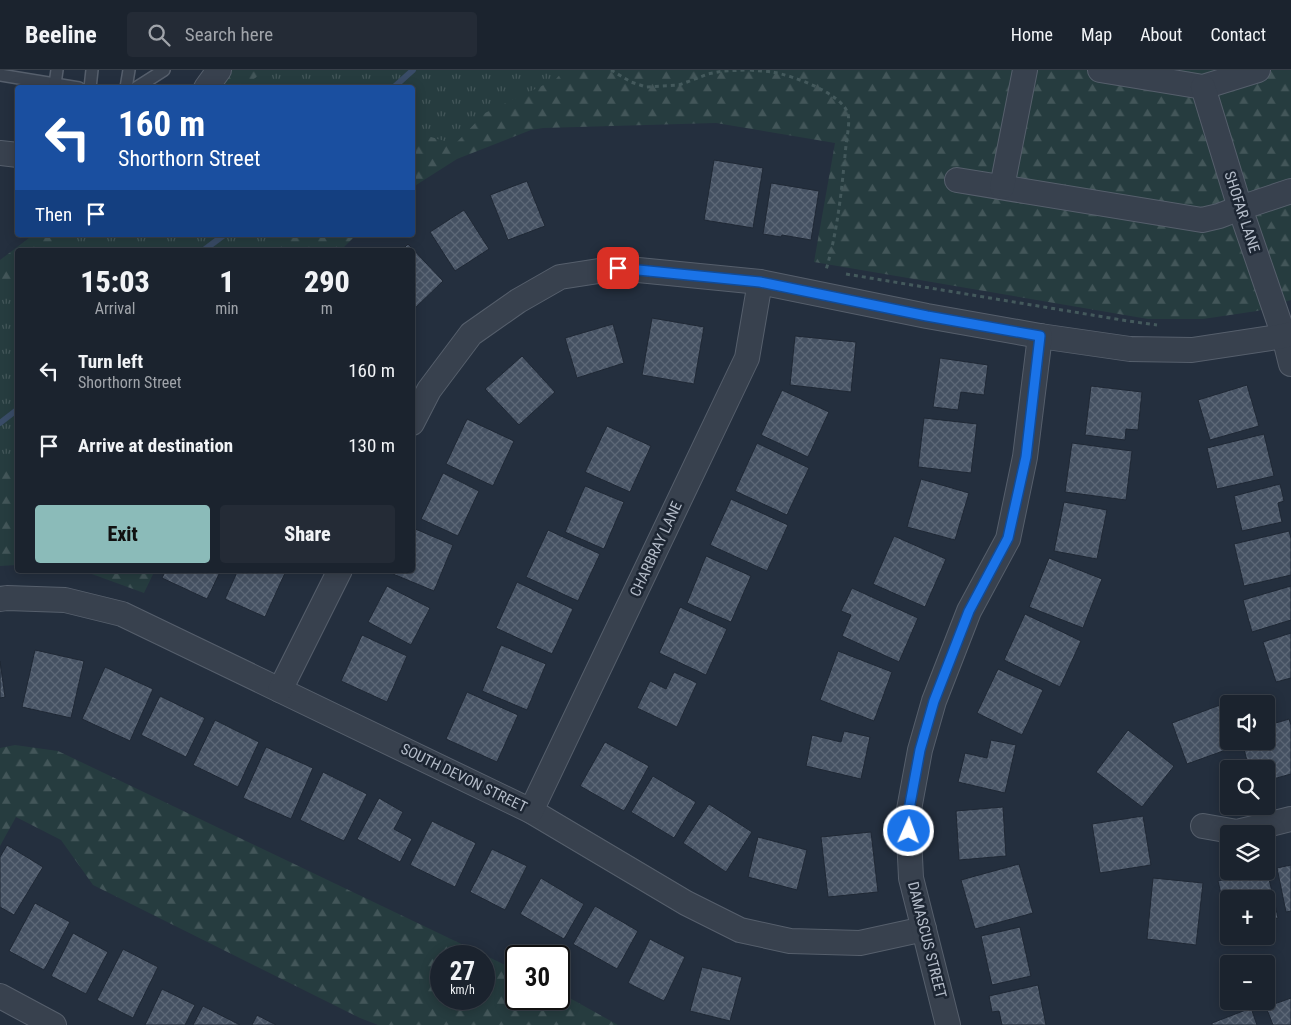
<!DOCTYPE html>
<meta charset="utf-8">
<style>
:root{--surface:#1b232e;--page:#242b36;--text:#f1f3f6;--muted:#a0a4aa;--line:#39404a;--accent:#8bbbb9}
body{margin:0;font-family:"Roboto Condensed",sans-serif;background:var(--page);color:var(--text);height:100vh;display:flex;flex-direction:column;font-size:19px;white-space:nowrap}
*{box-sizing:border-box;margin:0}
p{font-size:16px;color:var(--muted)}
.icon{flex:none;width:28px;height:28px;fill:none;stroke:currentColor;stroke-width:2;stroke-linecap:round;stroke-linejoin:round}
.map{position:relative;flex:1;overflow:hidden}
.sheet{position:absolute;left:15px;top:178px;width:400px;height:325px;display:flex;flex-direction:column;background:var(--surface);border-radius:5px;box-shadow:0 2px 12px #0003,0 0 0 1px var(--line)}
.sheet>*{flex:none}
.hud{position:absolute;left:15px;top:15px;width:400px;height:152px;border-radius:5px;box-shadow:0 2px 12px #0003,0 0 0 1px var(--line);background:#1a4fa0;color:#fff;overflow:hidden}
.tools{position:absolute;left:1220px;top:625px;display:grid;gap:10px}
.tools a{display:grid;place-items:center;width:55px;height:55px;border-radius:5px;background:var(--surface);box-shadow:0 2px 12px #0003,0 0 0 1px var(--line);font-size:25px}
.speed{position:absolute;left:430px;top:875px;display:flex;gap:10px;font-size:25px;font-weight:700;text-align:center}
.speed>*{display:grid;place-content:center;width:65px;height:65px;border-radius:50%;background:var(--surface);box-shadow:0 2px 12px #0003,0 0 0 1px var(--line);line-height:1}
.speed small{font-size:12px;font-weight:400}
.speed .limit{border:2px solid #111;border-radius:8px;background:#fff;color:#111}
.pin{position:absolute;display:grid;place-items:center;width:42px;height:42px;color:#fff;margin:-21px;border-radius:10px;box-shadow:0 2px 8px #0006}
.me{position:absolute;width:55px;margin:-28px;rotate:2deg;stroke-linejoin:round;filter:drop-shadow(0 0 4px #0008)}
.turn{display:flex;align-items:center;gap:18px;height:105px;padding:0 20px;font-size:22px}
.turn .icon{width:65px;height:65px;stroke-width:2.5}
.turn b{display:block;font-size:35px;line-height:42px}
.then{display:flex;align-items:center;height:48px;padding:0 20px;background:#0003;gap:10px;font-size:19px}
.eta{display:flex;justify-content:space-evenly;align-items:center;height:85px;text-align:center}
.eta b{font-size:30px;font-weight:800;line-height:35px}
.primary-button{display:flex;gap:10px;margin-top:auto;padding:10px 20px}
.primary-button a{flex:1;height:58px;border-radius:5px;background:var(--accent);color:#111;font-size:20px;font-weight:800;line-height:58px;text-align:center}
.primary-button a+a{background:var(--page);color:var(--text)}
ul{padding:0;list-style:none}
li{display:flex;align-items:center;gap:15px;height:75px;padding:0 20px}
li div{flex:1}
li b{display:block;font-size:19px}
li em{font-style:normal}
header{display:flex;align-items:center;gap:30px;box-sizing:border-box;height:70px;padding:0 25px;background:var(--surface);border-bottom:1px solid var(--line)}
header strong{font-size:24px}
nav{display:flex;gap:28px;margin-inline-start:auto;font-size:18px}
.search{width:350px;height:45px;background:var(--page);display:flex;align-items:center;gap:12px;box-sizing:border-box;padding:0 18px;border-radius:5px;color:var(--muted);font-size:19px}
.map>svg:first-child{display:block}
</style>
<header>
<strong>Beeline</strong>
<div class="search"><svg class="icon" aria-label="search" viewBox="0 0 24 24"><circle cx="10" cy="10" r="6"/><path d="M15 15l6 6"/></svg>Search here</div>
<nav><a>Home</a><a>Map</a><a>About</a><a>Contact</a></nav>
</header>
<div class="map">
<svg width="1291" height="955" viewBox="0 0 1291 955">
<defs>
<pattern id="forest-firs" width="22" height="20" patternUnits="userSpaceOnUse" patternTransform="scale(1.25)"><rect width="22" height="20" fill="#263c3f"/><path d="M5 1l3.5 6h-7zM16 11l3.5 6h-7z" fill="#435659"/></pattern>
<pattern id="park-tufts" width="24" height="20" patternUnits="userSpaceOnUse" patternTransform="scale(1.25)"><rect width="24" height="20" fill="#263c3f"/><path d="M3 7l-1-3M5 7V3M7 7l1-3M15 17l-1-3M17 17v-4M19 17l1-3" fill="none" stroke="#435659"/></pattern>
<pattern id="building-cross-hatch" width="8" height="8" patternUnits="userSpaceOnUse" patternTransform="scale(1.25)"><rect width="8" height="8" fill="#455162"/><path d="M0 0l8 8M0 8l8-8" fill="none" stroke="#5d6877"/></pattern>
</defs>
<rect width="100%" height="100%" fill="#242f3e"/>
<g fill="url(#forest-firs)" fill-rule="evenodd">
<polygon points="229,0 1291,0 1291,230 1257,241 1203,249 1148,249 814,192 835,73 716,53 543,58 531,60 457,89 413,117 412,18 215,18"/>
<polygon points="33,165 356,165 341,180 18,180 17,495 0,496 0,190"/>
<polygon points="72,500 155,500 144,523 89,503"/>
<path d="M15,675L58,681L516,900V929H559V922L618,955H378L360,948L93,815L61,770L16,747L0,776V678ZM441,886H484V929H441Z"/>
</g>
<g fill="url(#park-tufts)">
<polygon points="265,0 564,0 556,9 485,43 455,74 431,67 413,73 412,18 244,17"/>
<polygon points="74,165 277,165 265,180 55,180"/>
<polygon points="17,210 17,389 0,399 0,223"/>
</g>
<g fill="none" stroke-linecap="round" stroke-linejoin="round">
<g stroke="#394c67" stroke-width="6">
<polyline points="393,18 413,0"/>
<polyline points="204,180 224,165"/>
<polyline points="0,353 18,339"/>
</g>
</g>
<g fill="url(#building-cross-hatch)" stroke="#1f2835">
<polygon points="714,90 763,98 753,158 704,150"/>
<polygon points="527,111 545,156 508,170 490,125"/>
<polygon points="771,113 819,121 811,170 782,165 781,167 763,164"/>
<polygon points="464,140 489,179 455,201 430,162"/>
<polygon points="408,174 443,211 412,241 412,180 402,180"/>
<polygon points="652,248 704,257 694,314 642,305"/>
<polygon points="613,254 624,293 577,308 565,268"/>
<polygon points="795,266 856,272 851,322 790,315"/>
<polygon points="522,286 555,322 519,355 485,319"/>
<polygon points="940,288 988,295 984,325 961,322 958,340 933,337"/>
<polygon points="1247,315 1259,356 1210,370 1198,330"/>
<polygon points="1091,316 1142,322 1138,360 1126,359 1125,370 1085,365"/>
<polygon points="782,320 829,342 808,387 761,365"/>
<polygon points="924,348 977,354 971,403 918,397"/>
<polygon points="467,349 514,371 493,416 446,394"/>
<polygon points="607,356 651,376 630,422 585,402"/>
<polygon points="1264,364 1274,406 1217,419 1207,378"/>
<polygon points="757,373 809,398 787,445 735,421"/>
<polygon points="1072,373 1132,381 1126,430 1065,422"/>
<polygon points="443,403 479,421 458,466 421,449"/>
<polygon points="921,409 969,423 955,470 907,457"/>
<polygon points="1280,414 1284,431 1278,433 1282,452 1242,461 1234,426"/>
<polygon points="585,416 624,432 604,479 565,462"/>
<polygon points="731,429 788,455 767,501 710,475"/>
<polygon points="1064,432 1107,440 1097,489 1054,481"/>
<polygon points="413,458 453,475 434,521 393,504 395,500 412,500"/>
<polygon points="548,460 600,484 578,531 526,507"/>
<polygon points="1289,461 1291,468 1291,505 1244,516 1234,474"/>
<polygon points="894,466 946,489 925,537 873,514"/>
<polygon points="706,486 751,506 731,552 687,533"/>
<polygon points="1049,488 1102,509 1083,558 1029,537"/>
<polygon points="166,500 221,500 207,529 162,508"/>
<polygon points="238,500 277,500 285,503 265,547 225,529"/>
<polygon points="517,512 573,539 552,584 496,558"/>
<polygon points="387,516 430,538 411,575 368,552"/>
<polygon points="1291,516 1291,550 1252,562 1243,530"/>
<polygon points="852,518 918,548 899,592 842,566 851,545 841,541"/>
<polygon points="680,537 727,559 706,605 659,583"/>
<polygon points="1025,544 1081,571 1060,617 1004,590"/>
<polygon points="1291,563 1291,608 1276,612 1263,572"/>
<polygon points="362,565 407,586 387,632 341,611"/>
<polygon points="501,575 546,594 527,640 482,621"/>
<polygon points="35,580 84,591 71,648 22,637"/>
<polygon points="838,581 892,602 874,651 820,630"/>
<polygon points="0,591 5,627 0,628"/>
<polygon points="105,597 153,619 130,671 82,649"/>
<polygon points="998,599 1043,620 1022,665 977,643"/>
<polygon points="674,602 697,613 677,657 637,638 650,611 666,619"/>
<polygon points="467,622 518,645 497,692 446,669"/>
<polygon points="160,626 205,648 186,687 141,665"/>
<polygon points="1220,635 1229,661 1229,671 1232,671 1234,677 1187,694 1172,653"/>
<polygon points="1289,649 1291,655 1291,704 1266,711 1266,699 1249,699 1242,671 1266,671 1266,656"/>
<polygon points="215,650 259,672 238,717 193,695"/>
<polygon points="1128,660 1174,696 1142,737 1096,702"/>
<polygon points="844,661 870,667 861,709 806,696 812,665 841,672"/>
<polygon points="991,670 1016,675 1005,723 958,712 965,683 987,688"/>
<polygon points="605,672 649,696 624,741 580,716"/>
<polygon points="266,677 313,698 291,749 243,728"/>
<polygon points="323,702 367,724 344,771 300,750"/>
<polygon points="653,706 696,732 674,768 631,742"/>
<polygon points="379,728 403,742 394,759 412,769 400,792 357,769"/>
<polygon points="709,734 752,762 726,802 683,773"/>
<polygon points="1003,737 1006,786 959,790 956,741"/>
<polygon points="1143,746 1151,795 1100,803 1092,754"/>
<polygon points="432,751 476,773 455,817 410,795"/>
<polygon points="871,762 878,822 828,827 821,767"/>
<polygon points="758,767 807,780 797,820 748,807"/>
<polygon points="7,775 43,797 14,845 0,837 0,787"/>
<polygon points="492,779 527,796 505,840 470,822"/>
<polygon points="1019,794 1033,843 975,859 961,810"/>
<polygon points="1291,795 1291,841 1286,842 1277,798"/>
<polygon points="1267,800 1278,848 1266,851 1266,829 1229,829 1229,858 1218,811 1260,801 1266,801"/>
<polygon points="541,808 584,834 564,869 520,844"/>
<polygon points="1153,808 1203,813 1196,875 1147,869"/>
<polygon points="35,833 70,852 44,900 9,881"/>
<polygon points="595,836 638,861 617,899 573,874"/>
<polygon points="1020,857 1031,906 992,915 981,866"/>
<polygon points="73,863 108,882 86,924 51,906"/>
<polygon points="650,869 685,887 664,931 628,913"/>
<polygon points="123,879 158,897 133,948 97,930"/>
<polygon points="702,897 742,907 730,951 690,941"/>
<polygon points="1038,915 1046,955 1002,955 999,941 992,942 989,926"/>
<polygon points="162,919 195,935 185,955 145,955"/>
<polygon points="1291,928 1291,955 1273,955 1266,937"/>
<polygon points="203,936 240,955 193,955"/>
<polygon points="1251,938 1257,955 1212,955 1212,953"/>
<polygon points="257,945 276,955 252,955"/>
</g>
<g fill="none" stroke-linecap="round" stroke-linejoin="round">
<defs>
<g id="service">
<polyline points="0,5 79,18"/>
<polyline points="55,14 57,0"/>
<polyline points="90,18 92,0"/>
<polyline points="126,18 129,0"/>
<polyline points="136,18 164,0"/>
</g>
<g id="minor">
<polyline points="1100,0 1203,17 1258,0"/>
<polyline points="1203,17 1240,138 1284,266 1291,294"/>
<polyline points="206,18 219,0"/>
<polyline points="0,83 18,85"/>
<polyline points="957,110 1202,150 1219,146 1240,138 1291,121"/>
<polyline points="1002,117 1025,0"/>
<polyline points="412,353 429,320 471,264 518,231 560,207 618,198 760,212 927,246 1040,266 1130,279 1192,280 1284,266 1291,264"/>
<polyline points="0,529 7,528 65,530 122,544 531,741 686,833 740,860 790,871 860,873 924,859"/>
<polyline points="280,620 340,500"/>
<polyline points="531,741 747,288 760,212"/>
<polyline points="1203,756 1237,762 1291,749"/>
<polyline points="0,926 54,955"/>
<polyline points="948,955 911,808 908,745 920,680 934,631 969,541 1008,469 1025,387 1040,266"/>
</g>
</defs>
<use href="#service" stroke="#565f6c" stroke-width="14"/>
<use href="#minor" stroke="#565f6c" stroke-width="26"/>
<g stroke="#44595c" stroke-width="3" stroke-dasharray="4 4" stroke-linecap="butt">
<polyline points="611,0 631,12 646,17 679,15 708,4 723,1 746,0"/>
<path d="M750,0C758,1 766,1 773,2C793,6 842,23 848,44C850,54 847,66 846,75C842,117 838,160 826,200"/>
<polyline points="846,204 1128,251 1157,255"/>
</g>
<use href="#service" stroke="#38414e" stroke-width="11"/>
<use href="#minor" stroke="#38414e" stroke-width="24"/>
</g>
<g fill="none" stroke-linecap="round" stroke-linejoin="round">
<defs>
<polyline id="route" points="618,198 760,212 927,246 1040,266 1026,387 1008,468 969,541 934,631 920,680 908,745 909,761"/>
</defs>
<use href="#route" stroke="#114b97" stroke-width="12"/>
<use href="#route" stroke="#1a73e8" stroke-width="9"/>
</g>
<g text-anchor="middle" stroke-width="5" stroke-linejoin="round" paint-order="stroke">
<g font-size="15" fill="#b4bcc9" stroke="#1d2633">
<text transform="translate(1242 142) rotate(72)" y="5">SHOFAR LANE</text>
<text transform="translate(656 479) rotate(-65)" y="5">CHARBRAY LANE</text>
<text transform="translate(464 708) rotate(26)" y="5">SOUTH DEVON STREET</text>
<text transform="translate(927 870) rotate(76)" y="5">DAMASCUS STREET</text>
</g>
</g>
</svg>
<div class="tools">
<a><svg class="icon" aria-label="sound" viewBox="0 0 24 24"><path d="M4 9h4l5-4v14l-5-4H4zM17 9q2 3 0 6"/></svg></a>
<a><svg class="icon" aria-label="search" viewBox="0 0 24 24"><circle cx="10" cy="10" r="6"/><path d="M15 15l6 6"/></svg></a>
<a><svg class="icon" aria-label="layers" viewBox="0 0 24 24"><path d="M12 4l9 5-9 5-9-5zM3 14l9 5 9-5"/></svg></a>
<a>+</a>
<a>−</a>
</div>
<div class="speed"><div>27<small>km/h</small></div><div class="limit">30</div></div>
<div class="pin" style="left:618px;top:198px;background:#d93025"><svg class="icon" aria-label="arrive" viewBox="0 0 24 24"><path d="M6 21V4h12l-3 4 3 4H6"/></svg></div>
<svg class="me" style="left:909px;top:761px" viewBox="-20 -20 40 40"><circle r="17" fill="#1a73e8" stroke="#fff" stroke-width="3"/><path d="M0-11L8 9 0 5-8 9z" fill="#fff"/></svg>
<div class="hud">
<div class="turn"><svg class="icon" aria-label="left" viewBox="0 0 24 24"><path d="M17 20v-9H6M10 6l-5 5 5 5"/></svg><div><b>160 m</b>Shorthorn Street</div></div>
<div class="then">Then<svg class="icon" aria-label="arrive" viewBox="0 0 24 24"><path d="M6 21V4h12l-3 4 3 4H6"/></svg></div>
</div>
<section class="sheet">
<div class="eta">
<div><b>15:03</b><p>Arrival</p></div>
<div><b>1</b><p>min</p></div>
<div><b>290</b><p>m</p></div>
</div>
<ul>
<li><svg class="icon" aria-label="left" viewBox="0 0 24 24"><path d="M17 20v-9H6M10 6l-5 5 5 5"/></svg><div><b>Turn left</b><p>Shorthorn Street</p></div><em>160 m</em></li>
<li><svg class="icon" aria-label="arrive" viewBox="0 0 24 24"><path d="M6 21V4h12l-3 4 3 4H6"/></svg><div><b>Arrive at destination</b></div><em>130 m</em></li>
</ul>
<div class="primary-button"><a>Exit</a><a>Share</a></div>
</section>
</div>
